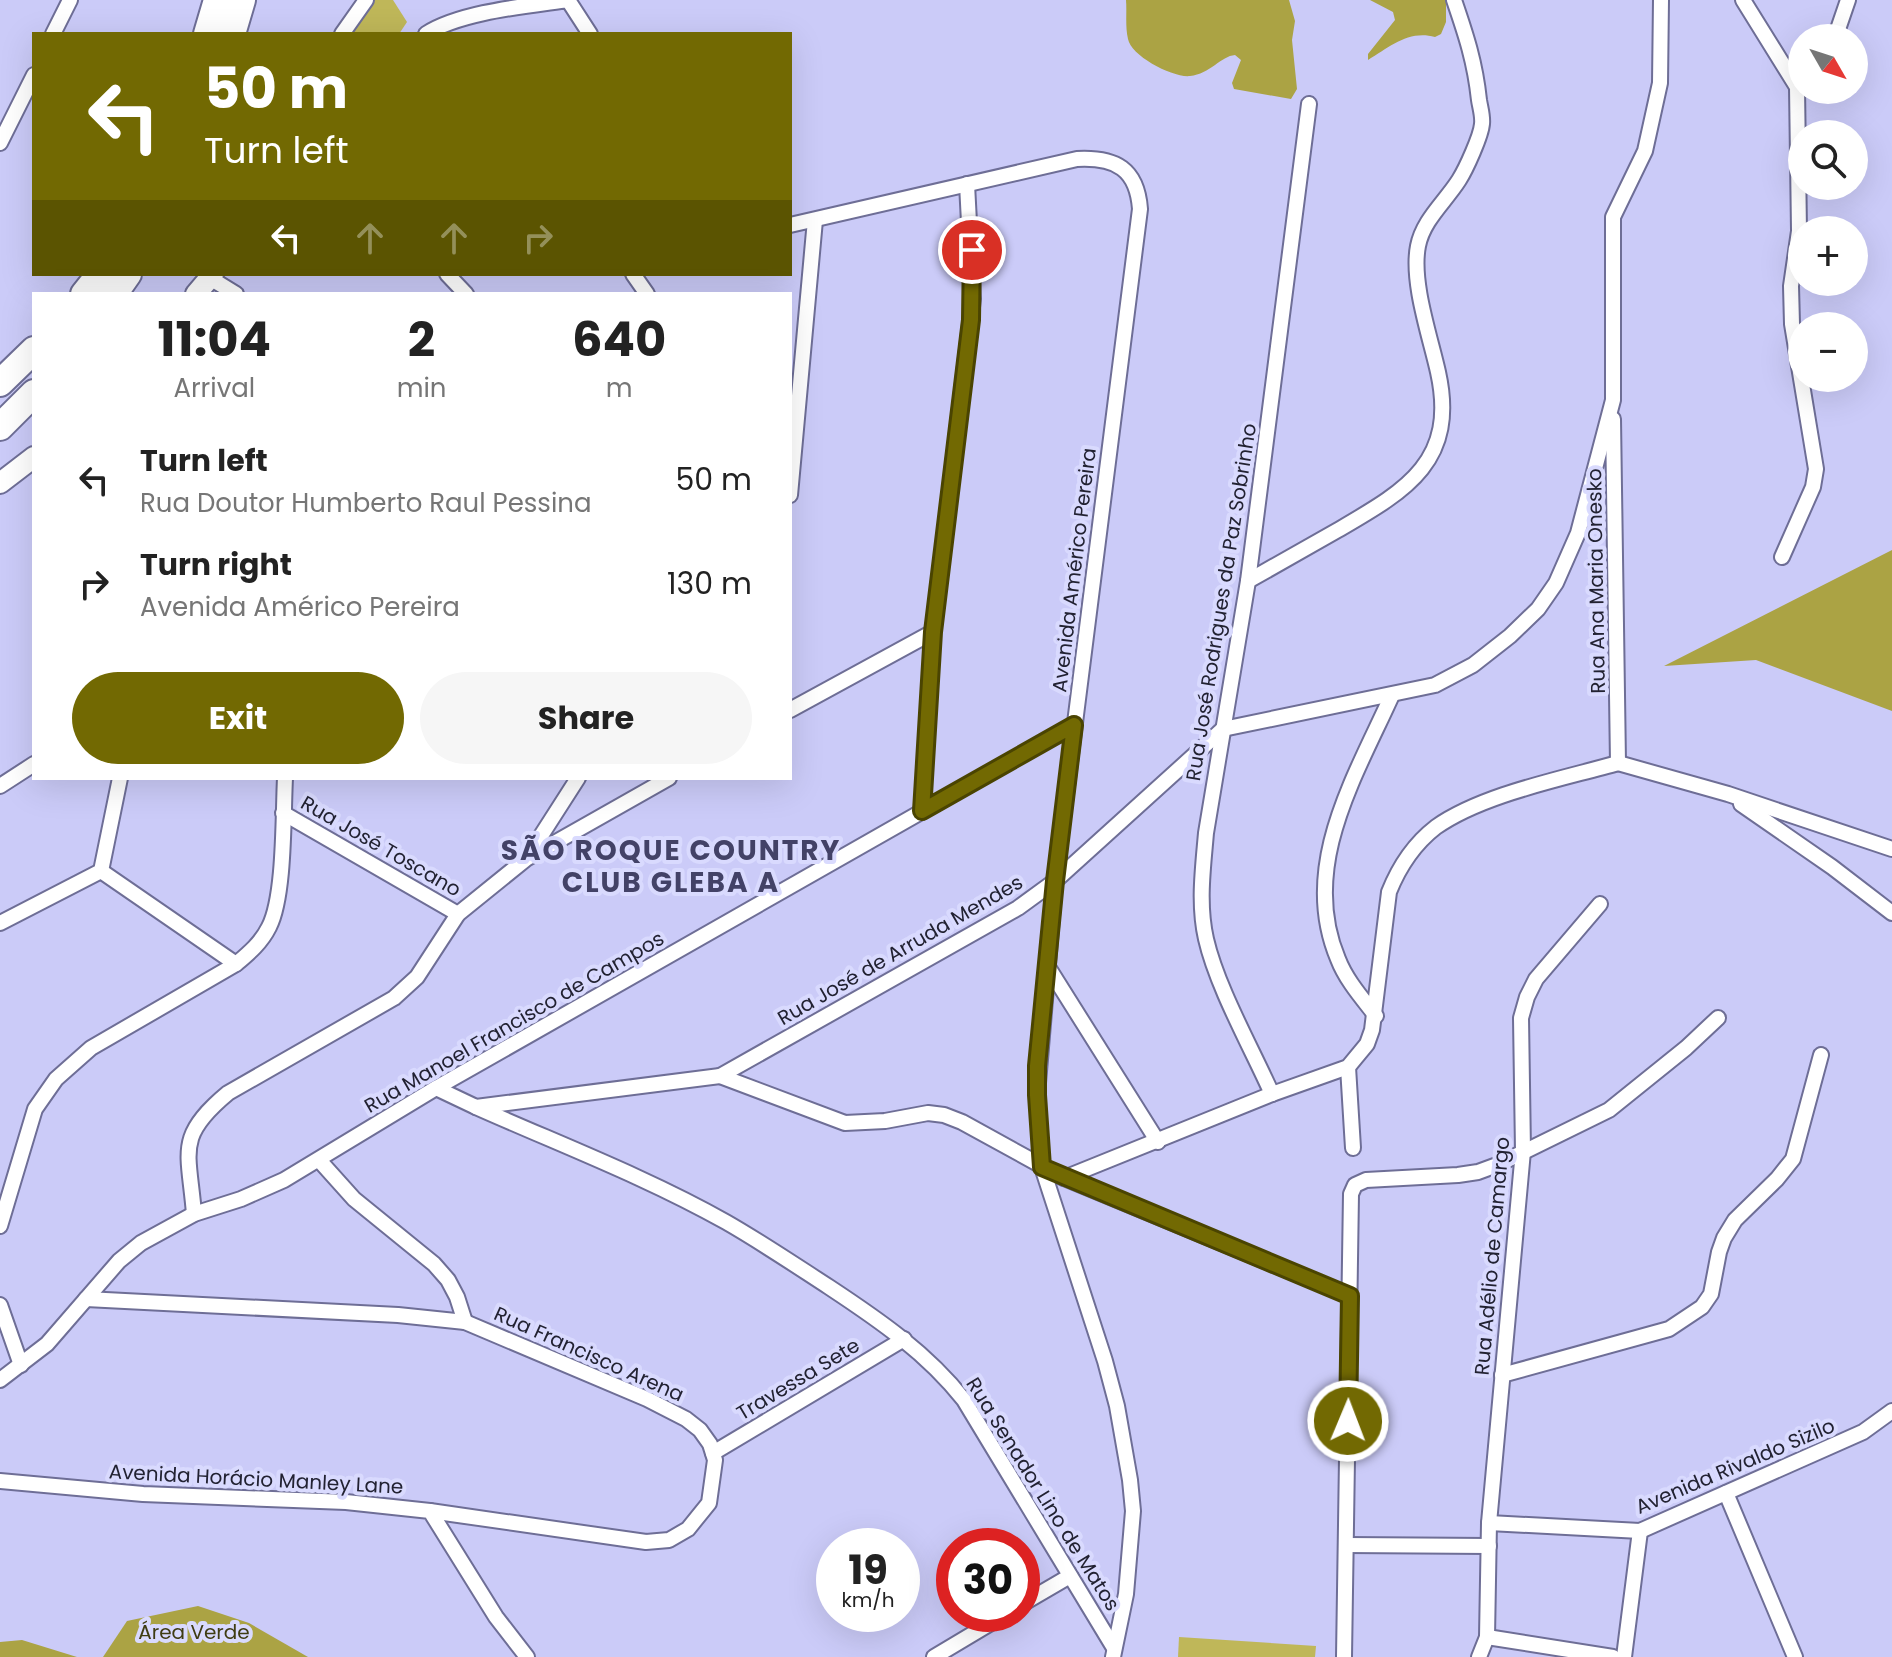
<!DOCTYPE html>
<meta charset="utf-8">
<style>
:root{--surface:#fff;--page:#f6f6f6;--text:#222;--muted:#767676;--accent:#726902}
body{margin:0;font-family:Poppins,sans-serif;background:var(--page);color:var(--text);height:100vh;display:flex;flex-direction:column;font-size:30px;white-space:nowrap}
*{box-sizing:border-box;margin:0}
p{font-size:26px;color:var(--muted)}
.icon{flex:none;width:44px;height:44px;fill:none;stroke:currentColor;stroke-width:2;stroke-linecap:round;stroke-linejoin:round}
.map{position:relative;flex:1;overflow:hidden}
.drawer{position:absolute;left:32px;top:292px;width:760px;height:488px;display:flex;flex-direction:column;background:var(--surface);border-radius:0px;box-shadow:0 8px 32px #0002}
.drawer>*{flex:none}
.guide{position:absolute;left:32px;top:32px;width:760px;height:244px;border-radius:0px;box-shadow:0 8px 32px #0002;background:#726902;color:#fff;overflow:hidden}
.needle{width:52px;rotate:129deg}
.tools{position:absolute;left:1788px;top:24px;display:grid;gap:16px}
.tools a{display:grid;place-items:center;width:80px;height:80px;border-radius:50%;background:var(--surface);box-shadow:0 8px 32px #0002;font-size:40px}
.speed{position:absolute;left:816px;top:1528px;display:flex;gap:16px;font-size:40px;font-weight:700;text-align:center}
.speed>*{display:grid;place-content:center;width:104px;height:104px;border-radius:50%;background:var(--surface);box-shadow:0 8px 32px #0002;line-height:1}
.speed small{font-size:20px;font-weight:400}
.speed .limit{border:12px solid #d22;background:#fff;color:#111}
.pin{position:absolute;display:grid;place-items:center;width:68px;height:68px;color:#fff;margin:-34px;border:4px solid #fff;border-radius:50%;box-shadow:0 2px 8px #0007}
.me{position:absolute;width:88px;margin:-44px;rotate:1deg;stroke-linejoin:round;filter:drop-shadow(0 0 6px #0008)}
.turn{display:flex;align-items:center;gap:28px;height:168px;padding:0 40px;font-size:36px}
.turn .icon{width:104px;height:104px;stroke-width:2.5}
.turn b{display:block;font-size:56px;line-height:68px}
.lanes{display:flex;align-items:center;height:76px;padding:0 40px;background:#0003;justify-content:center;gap:40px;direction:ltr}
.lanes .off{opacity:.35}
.eta{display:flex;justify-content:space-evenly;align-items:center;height:136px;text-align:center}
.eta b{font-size:48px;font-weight:700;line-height:56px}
.primary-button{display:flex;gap:16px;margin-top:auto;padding:16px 40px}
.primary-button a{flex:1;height:92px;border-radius:48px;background:var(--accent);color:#fff;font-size:32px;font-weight:700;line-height:92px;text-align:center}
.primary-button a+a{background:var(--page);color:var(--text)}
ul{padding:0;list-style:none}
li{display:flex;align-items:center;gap:24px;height:104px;padding:0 40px}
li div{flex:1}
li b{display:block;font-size:30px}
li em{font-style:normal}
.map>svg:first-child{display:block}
</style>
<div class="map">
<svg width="1892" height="1657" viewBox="0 0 1892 1657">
<rect width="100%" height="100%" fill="#cbcbf8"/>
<g fill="#bfb759">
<polygon points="371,0 393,0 407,22 399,34 347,34"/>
<polygon points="1179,1637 1316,1646 1315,1657 1178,1657"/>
</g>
<g fill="#aba344">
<path d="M1126,0H1289L1295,21L1292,40L1297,89L1291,99L1234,89L1232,83L1241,60L1235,55C1221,56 1210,74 1190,76C1173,78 1131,56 1128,39C1125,27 1127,12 1126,0Z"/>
<path d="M1370,0H1446V22L1441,34L1435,37C1408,30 1390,47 1368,60V54L1395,20L1393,12Z"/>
<polygon points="1892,550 1892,711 1756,660 1664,666"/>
<polygon points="198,1606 249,1623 308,1657 103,1657 127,1621"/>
<polygon points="22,1640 77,1657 0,1657 0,1642"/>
</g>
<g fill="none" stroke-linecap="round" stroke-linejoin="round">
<defs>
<g id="street">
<polyline points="1743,0 1797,87 1799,231 1791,286 1792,324 1816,469 1813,487 1782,557"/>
<polyline points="53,34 70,0"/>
<polyline points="342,34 366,0"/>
<path d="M426,34C460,12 526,6 568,0L590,34"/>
<polyline points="1835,38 1848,0"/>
<polyline points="0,143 34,75"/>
<path d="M790,225L1077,159C1116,157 1137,169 1140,209L1055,881L1037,1095L1042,1167L1105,1361L1117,1406L1130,1480L1133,1511L1126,1594L1113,1657"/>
<polyline points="447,274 466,294"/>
<polyline points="633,274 647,294"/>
<polyline points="210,278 236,294"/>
<polyline points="1613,419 1618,763"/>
<polyline points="790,495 815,220"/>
<path d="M1248,581C1278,564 1308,547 1338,530C1405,491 1458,462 1438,372C1430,336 1411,282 1418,246C1423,220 1445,202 1459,180C1466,169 1481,136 1482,124C1483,116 1480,107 1479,100C1475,62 1466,35 1454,0"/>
<polyline points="790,710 933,632"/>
<polyline points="1618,763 1728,794 1892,849"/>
<polyline points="0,786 34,764"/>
<polyline points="1741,804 1832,867 1892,913"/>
<polyline points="922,811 933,632 973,299 967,184"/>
<polyline points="283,813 458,914"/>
<polyline points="528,856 578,778"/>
<polyline points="101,871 236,964"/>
<polyline points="0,923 101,871 120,778"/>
<polyline points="1048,967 1158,1142"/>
<path d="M1376,1016C1362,998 1346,980 1338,959C1299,867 1355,777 1392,695"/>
<polyline points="1348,1067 1353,1148"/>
<path d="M720,1076L845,1123L885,1121L928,1113L944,1115L962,1122L1064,1178L1272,1094L1348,1067L1367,1044L1372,1030L1389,892C1399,867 1414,844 1436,827C1483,794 1562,779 1618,763"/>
<polyline points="436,1088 476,1107 720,1076 1018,908 1055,881 1223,729 1435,685 1473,665 1510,636 1538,609 1556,583 1578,533 1613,400 1613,217 1645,151 1660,83 1661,0"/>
<path d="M1272,1094C1251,1047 1217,987 1206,939C1198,904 1203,868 1206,833L1248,581L1309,104"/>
<path d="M476,1107C559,1144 646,1177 726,1222C761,1242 795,1265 829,1287C879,1320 927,1353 964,1400L1114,1648"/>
<polyline points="319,1160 354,1199 434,1264 448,1280 457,1297 465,1322"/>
<polyline points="1064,1178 1350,1296"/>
<path d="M194,1214C189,1151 175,1137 228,1093L394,998L417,977L458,914L526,859L669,778"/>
<path d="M0,1226L35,1109L56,1079L91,1048L236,964C249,953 261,943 269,927C285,896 283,815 285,778"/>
<polyline points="86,1299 398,1315 465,1322 647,1399 686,1419 700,1430 710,1444 715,1460 709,1503 688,1529 669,1540 646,1542 430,1511"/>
<polyline points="0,1305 21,1365"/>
<polyline points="1502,1375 1669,1329 1702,1307 1711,1294 1719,1252 1724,1238 1735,1220 1777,1179 1793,1159 1821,1055"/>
<polyline points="0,1380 47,1344 119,1261 141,1243 194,1214 241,1199 284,1180 436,1088 1074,725"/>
<polyline points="713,1453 904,1339"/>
<polyline points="0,1481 143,1494 346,1502 430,1511 496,1617 527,1657"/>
<polyline points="1726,1493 1795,1657"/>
<polyline points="1489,1523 1640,1531 1863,1432 1892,1411"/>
<polyline points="1346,1545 1489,1546"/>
<polyline points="1022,1604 1070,1576"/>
<polyline points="1487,1637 1613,1657"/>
<polyline points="934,1657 1006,1614"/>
<polyline points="1344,1657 1351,1194 1355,1185 1366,1180 1458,1175 1478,1172 1497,1165 1609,1110 1686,1048 1718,1018"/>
<polyline points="1479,1657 1487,1637 1489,1523 1523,1151 1521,1018 1527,997 1536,979 1600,904"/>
<polyline points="1624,1657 1640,1531"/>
</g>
<g id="secondary">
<polyline points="196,294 213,274"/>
<polyline points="0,483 34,457"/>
</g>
<g id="highway">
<polyline points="207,34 217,0"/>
<polyline points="232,34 242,0"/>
<polyline points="84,294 100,274"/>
<polyline points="114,294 128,274"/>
<polyline points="0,383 34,350"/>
<polyline points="0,427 34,393"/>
</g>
</defs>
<use href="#street" stroke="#6e6e96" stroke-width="18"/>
<use href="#secondary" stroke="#6e6e96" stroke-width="24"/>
<use href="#highway" stroke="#6e6e96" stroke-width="30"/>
<use href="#street" stroke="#fff" stroke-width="14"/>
<use href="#secondary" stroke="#fff" stroke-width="20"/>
<use href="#highway" stroke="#fff" stroke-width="26"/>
</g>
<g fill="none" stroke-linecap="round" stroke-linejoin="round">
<defs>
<polyline id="route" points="972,250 971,320 933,632 922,811 1074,725 1055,881 1037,1066 1037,1095 1042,1167 1350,1296 1348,1421"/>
</defs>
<use href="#route" stroke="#4a4401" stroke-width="20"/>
<use href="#route" stroke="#726902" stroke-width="14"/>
</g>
<g text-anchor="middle" stroke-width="8" stroke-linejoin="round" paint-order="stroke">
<g font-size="20" fill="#222232" stroke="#d9dafe">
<text transform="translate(1074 570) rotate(-83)" y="7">Avenida Américo Pereira</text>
<text transform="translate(1596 581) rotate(-91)" y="7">Rua Ana Maria Onesko</text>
<text transform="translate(1221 602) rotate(-81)" y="7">Rua José Rodrigues da Paz Sobrinho</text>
<text transform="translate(381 846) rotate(30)" y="7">Rua José Toscano</text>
<text transform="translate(900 950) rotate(-30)" y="7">Rua José de Arruda Mendes</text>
<text transform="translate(514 1022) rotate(-30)" y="7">Rua Manoel Francisco de Campos</text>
<text transform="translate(1492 1256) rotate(-85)" y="7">Rua Adélio de Camargo</text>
<text transform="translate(589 1354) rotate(24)" y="7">Rua Francisco Arena</text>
<text transform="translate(798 1379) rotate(-31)" y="7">Travessa Sete</text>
<text transform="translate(1735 1466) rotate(-23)" y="7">Avenida Rivaldo Sizilo</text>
<text transform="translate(256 1479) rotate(3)" y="7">Avenida Horácio Manley Lane</text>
<text transform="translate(1043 1494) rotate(58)" y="7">Rua Senador Lino de Matos</text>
</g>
<g font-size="20" fill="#3f3c13" stroke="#d9dafe">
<text x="194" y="1639">Área Verde</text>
</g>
<g font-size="28" font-weight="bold" letter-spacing="2" fill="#434267" stroke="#d9dafe">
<text x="671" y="860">SÃO ROQUE COUNTRY<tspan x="671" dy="32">CLUB GLEBA A</tspan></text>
</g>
</g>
</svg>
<div class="tools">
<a><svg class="needle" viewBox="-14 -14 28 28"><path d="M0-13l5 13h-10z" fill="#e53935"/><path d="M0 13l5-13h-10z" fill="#767676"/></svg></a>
<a><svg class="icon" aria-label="search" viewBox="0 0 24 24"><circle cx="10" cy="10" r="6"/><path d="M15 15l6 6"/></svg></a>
<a>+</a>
<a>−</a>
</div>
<div class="speed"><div>19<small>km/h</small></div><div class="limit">30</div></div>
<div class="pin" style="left:972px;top:250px;background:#d93025"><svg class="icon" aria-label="arrive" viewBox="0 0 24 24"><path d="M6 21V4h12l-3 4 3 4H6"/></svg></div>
<svg class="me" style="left:1348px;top:1421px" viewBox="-20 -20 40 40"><circle r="17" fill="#726902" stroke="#fff" stroke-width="3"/><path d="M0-11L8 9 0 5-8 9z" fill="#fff"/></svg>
<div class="guide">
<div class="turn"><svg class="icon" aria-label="left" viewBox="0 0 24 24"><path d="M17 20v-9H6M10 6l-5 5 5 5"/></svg><div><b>50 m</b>Turn left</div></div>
<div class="lanes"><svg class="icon" aria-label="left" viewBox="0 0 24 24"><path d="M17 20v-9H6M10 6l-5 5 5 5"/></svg><svg class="icon off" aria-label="ahead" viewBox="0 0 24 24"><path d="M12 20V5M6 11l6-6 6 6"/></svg><svg class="icon off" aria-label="ahead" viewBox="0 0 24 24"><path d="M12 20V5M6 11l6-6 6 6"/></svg><svg class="icon off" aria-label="right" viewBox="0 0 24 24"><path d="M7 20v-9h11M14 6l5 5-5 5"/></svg></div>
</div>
<section class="drawer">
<div class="eta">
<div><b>11:04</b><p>Arrival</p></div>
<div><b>2</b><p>min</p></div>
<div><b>640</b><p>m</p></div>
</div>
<ul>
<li><svg class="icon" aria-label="left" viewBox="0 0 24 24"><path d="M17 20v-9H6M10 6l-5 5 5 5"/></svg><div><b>Turn left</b><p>Rua Doutor Humberto Raul Pessina</p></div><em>50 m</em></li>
<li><svg class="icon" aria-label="right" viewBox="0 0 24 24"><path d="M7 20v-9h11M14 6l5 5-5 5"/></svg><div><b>Turn right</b><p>Avenida Américo Pereira</p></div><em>130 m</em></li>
</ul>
<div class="primary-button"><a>Exit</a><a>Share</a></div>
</section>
</div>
